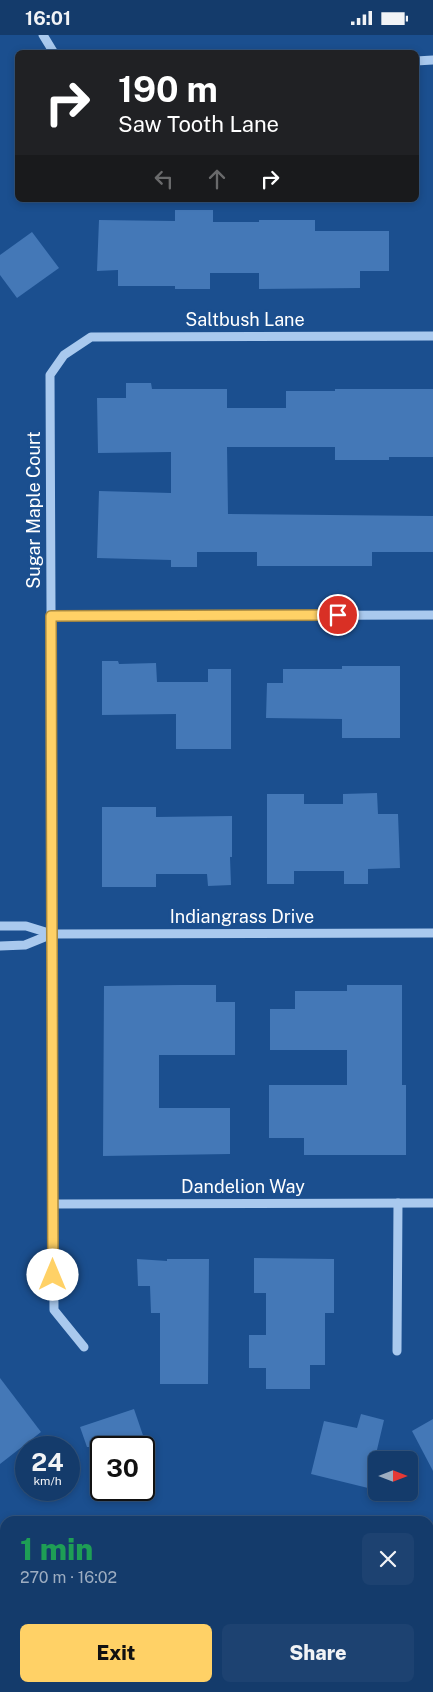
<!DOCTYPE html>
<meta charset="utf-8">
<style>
:root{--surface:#143b6b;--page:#1d4271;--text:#f1f3f6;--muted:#9dadc1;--line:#33557e;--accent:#ffd166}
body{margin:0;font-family:"Public Sans",sans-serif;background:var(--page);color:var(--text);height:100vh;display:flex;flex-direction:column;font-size:19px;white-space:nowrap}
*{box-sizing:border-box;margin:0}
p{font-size:16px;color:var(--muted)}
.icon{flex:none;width:28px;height:28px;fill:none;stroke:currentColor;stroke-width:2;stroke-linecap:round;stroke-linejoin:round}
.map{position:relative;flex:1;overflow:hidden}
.sheet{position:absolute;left:0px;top:1481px;width:434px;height:176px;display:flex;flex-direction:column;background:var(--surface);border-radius:15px 15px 0 0;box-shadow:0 2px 8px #0003,0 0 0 1px var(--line)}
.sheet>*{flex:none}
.banner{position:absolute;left:15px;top:15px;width:404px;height:152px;border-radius:8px;box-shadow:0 2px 8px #0003,0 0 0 1px var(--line);background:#202124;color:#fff;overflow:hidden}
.needle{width:32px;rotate:90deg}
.buttons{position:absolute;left:368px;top:1416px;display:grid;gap:10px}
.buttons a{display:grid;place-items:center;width:50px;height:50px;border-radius:8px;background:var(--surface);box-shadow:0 2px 8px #0003,0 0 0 1px var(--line);font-size:25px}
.speed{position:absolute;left:15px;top:1401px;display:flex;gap:10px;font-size:25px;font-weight:700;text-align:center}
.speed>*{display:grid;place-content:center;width:65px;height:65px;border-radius:50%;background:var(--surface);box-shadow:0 2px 8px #0003,0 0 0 1px var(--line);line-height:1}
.speed small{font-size:12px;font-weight:400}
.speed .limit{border:2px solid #111;border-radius:8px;background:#fff;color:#111}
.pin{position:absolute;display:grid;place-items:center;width:42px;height:42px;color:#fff;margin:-21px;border:2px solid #fff;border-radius:50%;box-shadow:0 1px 5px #0007}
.me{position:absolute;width:55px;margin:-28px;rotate:0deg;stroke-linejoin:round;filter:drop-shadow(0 0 4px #0008)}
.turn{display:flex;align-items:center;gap:18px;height:105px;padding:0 20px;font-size:22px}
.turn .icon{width:65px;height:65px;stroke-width:2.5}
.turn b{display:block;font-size:35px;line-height:42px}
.lanes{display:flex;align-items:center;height:48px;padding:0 20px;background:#0003;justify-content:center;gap:25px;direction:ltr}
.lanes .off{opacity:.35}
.round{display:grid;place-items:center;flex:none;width:52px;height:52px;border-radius:8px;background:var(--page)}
.summary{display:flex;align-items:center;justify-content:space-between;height:85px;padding:0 20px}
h1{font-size:30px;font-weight:800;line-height:38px;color:#1e9e55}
.primary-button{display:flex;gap:10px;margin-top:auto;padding:10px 20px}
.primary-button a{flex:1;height:58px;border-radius:8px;background:var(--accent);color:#111;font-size:20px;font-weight:800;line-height:58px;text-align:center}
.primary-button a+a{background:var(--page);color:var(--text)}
.status{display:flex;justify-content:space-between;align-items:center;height:35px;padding:0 25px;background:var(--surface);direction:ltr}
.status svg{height:14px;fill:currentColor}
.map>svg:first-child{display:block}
</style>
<div class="status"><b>16:01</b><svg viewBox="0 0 49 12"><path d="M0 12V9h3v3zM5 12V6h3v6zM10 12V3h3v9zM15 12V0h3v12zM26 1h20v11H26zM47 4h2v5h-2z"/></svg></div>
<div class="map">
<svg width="433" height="1657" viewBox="0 0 433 1657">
<rect width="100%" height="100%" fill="#1b4f8f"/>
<g fill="#4478b7">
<polygon points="175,175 213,175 213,187 259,187 259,185 315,185 315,196 389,196 389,236 360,236 360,253 259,254 259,238 210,238 210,254 175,254 175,251 118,251 118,235 97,236 99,185 175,186"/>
<polygon points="32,197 59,233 17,263 0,240 0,220"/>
<polygon points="126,348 151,348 152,354 227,354 227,373 286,373 286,356 335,356 335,354 433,354 433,422 389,422 389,425 335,425 335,412 227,412 228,479 433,481 433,517 372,517 372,531 257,531 257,517 197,517 197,532 171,532 171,525 97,523 99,456 171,458 171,417 98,418 97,363 126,363"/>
<polygon points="102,626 118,626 119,629 156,628 157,647 208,647 208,634 231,634 231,714 176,714 176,679 102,680"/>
<polygon points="342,631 400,631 400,703 342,703 342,684 266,683 267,648 283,648 283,634 342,634"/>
<polygon points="377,758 378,779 398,779 400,833 368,834 368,849 344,849 344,836 294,836 294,849 267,849 267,759 304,759 304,769 343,769 343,759"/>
<polygon points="102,772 156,772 156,782 232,781 232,822 230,822 231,850 208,851 207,839 156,839 156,852 102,852"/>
<polygon points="180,950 216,950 216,967 235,967 235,1020 159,1020 159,1073 230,1073 230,1119 103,1121 104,951"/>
<polygon points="347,950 402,950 402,1050 406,1050 406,1120 304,1120 304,1103 269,1103 269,1050 347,1050 347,1015 270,1015 270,974 295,974 295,956 347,956"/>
<polygon points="254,1223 334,1224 334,1278 325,1278 325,1330 310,1330 310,1354 266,1354 266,1333 249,1333 249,1300 266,1300 266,1258 254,1258"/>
<polygon points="137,1224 167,1226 167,1224 209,1224 208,1349 160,1349 160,1278 151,1278 150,1251 138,1251"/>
<polygon points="0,1343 41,1397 0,1429"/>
<polygon points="134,1374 147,1412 87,1412 80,1392"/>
<polygon points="361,1379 384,1385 368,1453 311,1439 324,1386 357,1393"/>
<polygon points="433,1384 433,1436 412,1396"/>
</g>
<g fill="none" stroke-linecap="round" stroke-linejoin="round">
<g stroke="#a9c9ee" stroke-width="9">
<polyline points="43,0 54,18"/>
<polyline points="416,26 433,25"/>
<polyline points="51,581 433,580"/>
<polyline points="0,891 26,891 52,899 433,898"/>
<polyline points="0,911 25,910 52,899"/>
<polyline points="53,1169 433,1168"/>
<polyline points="84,1312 54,1275 50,340 64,320 91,302 433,301"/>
<polyline points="397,1316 398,1168"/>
</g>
<g stroke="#fff" stroke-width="15">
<polyline points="429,1530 433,1530"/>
<polyline points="0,1532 5,1532"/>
<polyline points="429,1566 433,1566"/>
<polyline points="0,1569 5,1569"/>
</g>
</g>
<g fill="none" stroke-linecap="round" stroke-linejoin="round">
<defs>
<polyline id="route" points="53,1240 51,581 338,580"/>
</defs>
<use href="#route" stroke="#a68842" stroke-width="12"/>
<use href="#route" stroke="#ffd166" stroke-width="9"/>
</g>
<g text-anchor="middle" stroke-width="5" stroke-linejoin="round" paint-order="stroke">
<g font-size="18" fill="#fff" stroke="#1b4f8f">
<text x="245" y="291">Saltbush Lane</text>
<text transform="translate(34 475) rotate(-90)" y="6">Sugar Maple Court</text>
<text x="242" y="888">Indiangrass Drive</text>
<text x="243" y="1158">Dandelion Way</text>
</g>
</g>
</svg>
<div class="buttons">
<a><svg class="needle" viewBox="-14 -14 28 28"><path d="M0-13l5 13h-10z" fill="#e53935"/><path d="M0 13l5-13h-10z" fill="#9dadc1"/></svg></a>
</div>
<div class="speed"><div>24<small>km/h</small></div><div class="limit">30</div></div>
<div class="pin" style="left:338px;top:580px;background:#d93025"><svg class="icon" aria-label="arrive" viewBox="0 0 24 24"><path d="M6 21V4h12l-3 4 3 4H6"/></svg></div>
<svg class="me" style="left:53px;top:1240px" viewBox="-20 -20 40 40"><circle r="19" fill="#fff"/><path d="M0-13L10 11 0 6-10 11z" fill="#ffd166"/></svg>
<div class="banner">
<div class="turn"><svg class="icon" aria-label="right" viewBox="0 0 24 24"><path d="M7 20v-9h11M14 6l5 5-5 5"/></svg><div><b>190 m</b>Saw Tooth Lane</div></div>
<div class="lanes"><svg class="icon off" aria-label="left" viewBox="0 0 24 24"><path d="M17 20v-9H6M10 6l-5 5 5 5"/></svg><svg class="icon off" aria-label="ahead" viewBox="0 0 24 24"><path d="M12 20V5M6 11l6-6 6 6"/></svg><svg class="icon" aria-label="right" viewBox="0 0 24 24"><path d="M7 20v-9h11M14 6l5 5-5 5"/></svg></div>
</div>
<section class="sheet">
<div class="summary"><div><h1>1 min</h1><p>270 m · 16:02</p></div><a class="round"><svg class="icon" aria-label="close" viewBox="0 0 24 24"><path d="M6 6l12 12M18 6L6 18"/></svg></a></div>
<div class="primary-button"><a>Exit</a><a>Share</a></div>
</section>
</div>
